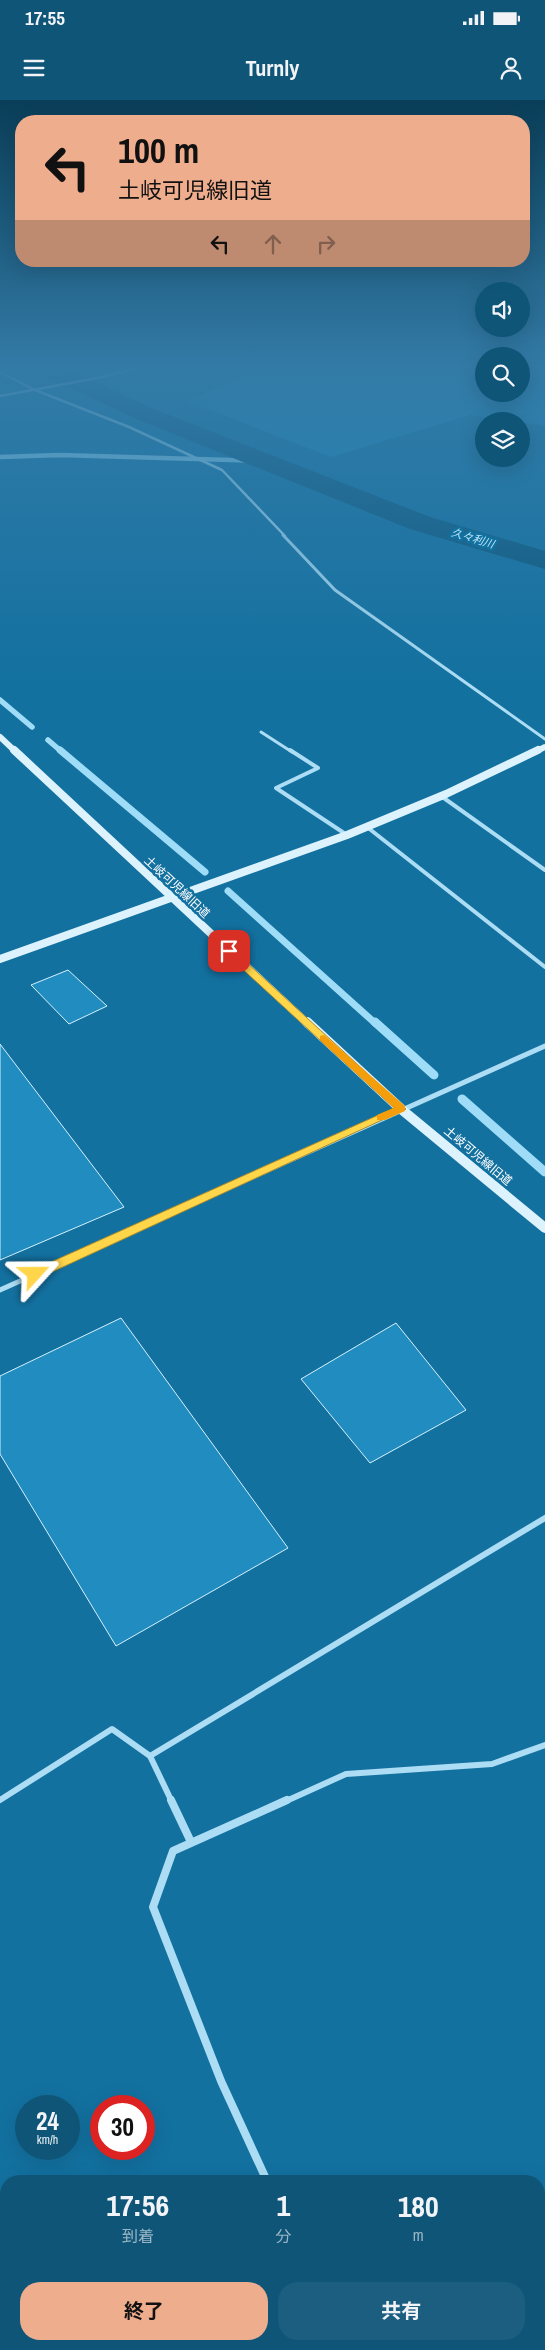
<!DOCTYPE html>
<html lang="ja">
<meta charset="utf-8">
<style>
:root{--surface:#0e5578;--page:#1c5e80;--text:#f1f3f6;--muted:#9bb7c6;--accent:#eead8d}
body{margin:0;font-family:"Archivo Narrow","Noto Sans JP",sans-serif;background:var(--page);color:var(--text);height:100vh;display:flex;flex-direction:column;font-size:19px;white-space:nowrap}
*{box-sizing:border-box;margin:0}
p{font-size:16px;color:var(--muted)}
.icon{flex:none;width:28px;height:28px;fill:none;stroke:currentColor;stroke-width:2;stroke-linecap:round;stroke-linejoin:round}
.map{position:relative;flex:1;overflow:hidden}
.sheet{position:absolute;left:0px;top:2075px;width:545px;height:175px;display:flex;flex-direction:column;background:var(--surface);border-radius:20px 20px 0 0;box-shadow:0 5px 20px #0002}
.sheet>*{flex:none}
.banner{position:absolute;left:15px;top:15px;width:515px;height:152px;border-radius:20px;box-shadow:0 5px 20px #0002;background:#eead8d;color:#111;overflow:hidden}
.fabs{position:absolute;left:475px;top:182px;display:grid;gap:10px}
.fabs a{display:grid;place-items:center;width:55px;height:55px;border-radius:50%;background:var(--surface);box-shadow:0 5px 20px #0002;font-size:25px}
.speed{position:absolute;left:15px;top:1995px;display:flex;gap:10px;font-size:25px;font-weight:700;text-align:center}
.speed>*{display:grid;place-content:center;width:65px;height:65px;border-radius:50%;background:var(--surface);box-shadow:0 5px 20px #0002;line-height:1}
.speed small{font-size:12px;font-weight:400}
.speed .limit{border:8px solid #d22;background:#fff;color:#111}
.pin{position:absolute;display:grid;place-items:center;width:42px;height:42px;color:#fff;margin:-21px;border-radius:10px;box-shadow:0 2px 8px #0006}
.me{position:absolute;width:55px;margin:-28px;rotate:66deg;stroke-linejoin:round;filter:drop-shadow(0 0 4px #0008)}
.turn{display:flex;align-items:center;gap:18px;height:105px;padding:0 20px;font-size:22px}
.turn .icon{width:65px;height:65px;stroke-width:2.5}
.turn b{display:block;font-size:35px;line-height:42px}
.lanes{display:flex;align-items:center;height:48px;padding:0 20px;background:#0003;justify-content:center;gap:25px;direction:ltr}
.lanes .off{opacity:.35}
.eta{display:flex;justify-content:space-evenly;align-items:center;height:85px;text-align:center}
.eta b{font-size:30px;font-weight:700;line-height:35px}
.cta{display:flex;gap:10px;margin-top:auto;padding:10px 20px}
.cta a{flex:1;height:58px;border-radius:20px;background:var(--accent);color:#111;font-size:20px;font-weight:700;line-height:58px;text-align:center}
.cta a+a{background:var(--page);color:var(--text)}
.status{display:flex;justify-content:space-between;align-items:center;height:35px;padding:0 25px;background:var(--surface);direction:ltr}
.status svg{height:14px;fill:currentColor}
header{display:flex;justify-content:space-between;align-items:center;height:65px;padding:0 20px;background:var(--surface);font-size:22px;font-weight:700}
.map>svg:first-child{display:block}
</style>
<div class="status"><b>17:55</b><svg viewBox="0 0 49 12"><path d="M0 12V9h3v3zM5 12V6h3v6zM10 12V3h3v9zM15 12V0h3v12zM26 1h20v11H26zM47 4h2v5h-2z"/></svg></div>
<header><svg class="icon" aria-label="menu" viewBox="0 0 24 24"><path d="M4 6h16M4 12h16M4 18h16"/></svg>Turnly<svg class="icon" aria-label="person" viewBox="0 0 24 24"><circle cx="12" cy="8" r="4"/><path d="M4 21q1-7 8-7t8 7"/></svg></header>
<div class="map">
<svg width="545" height="2250" viewBox="0 0 545 2250">
<rect width="100%" height="100%" fill="#1371a0"/>
<polygon fill="#1b88ba" points="270,266 484,266 484,294 521,294 521,266 545,266 545,326 470,315 331,357 187,301"/>
<g fill="none" stroke-linecap="round" stroke-linejoin="round">
<polyline stroke="#9edcf7" stroke-width="4.5" points="0,357 60,355 263,361"/>
<g stroke="#9edcf7" stroke-width="5.5">
<polyline points="0,600 32,627"/>
<polyline points="48,640 62,652"/>
</g>
<g stroke="#9edcf7" stroke-width="7">
<polyline points="60,650 205,772"/>
<polyline points="228,791 376,924"/>
</g>
<g stroke="#9edcf7" stroke-width="9">
<polyline points="375,922 434,975"/>
<polyline points="462,999 545,1072"/>
</g>
<polygon fill="#0c567c" fill-rule="evenodd" points="30,266 60,266 154,309 430,417 545,451 545,469 410,429 136,319 34,271"/>
</g>
<g fill="#218cbf" stroke="#d5f1fe">
<polygon points="68,870 107,906 69,924 31,885"/>
<polygon points="0,944 124,1107 0,1160"/>
<polygon points="121,1218 288,1448 116,1546 0,1354 0,1276"/>
<polygon points="396,1223 466,1310 370,1363 301,1279"/>
</g>
<g fill="none" stroke-linecap="round" stroke-linejoin="round">
<g stroke="#acddf4" stroke-width="2.5">
<polyline points="0,272 35,290 129,327 222,370 285,436"/>
<polyline points="0,296 97,278 147,266"/>
</g>
<g stroke="#acddf4" stroke-width="3">
<polyline points="283,435 335,490 545,639"/>
<polyline points="261,632 292,652"/>
</g>
<g stroke="#acddf4" stroke-width="4">
<polyline points="290,650 318,668 276,688 347,735"/>
<polyline points="441,696 545,770"/>
<polyline points="367,727 545,867"/>
</g>
<polyline stroke="#acddf4" stroke-width="5" points="0,1190 545,946"/>
<g stroke="#acddf4" stroke-width="6">
<polyline points="150,1656 172,1702"/>
<polyline points="0,1700 112,1629 150,1656 545,1418"/>
<polyline points="284,1702 346,1674 492,1664 545,1645"/>
</g>
<g stroke="#acddf4" stroke-width="8">
<polyline points="171,1700 191,1742"/>
<polyline points="267,2081 221,1981 153,1807 173,1751 287,1700"/>
<polyline points="341,2244 343,2250"/>
</g>
<g stroke="#dcf2fd" stroke-width="6">
<polyline points="0,637 16,652"/>
<polyline points="535,652 545,647"/>
</g>
<g stroke="#dcf2fd" stroke-width="8">
<polyline points="14,650 308,924"/>
<polyline points="0,859 347,735 446,694 538,650"/>
</g>
<polyline stroke="#dcf2fd" stroke-width="10" points="307,922 401,1009 545,1128"/>
</g>
<linearGradient id="sky" x2="0" y2="1"><stop stop-color="#0a3e58"/><stop offset="0.46" stop-color="#337ba7"/><stop offset="1" stop-color="#337ba7" stop-opacity="0"/></linearGradient>
<rect width="545" height="580" fill="url(#sky)"/>
<polygon fill="#ffd54a" stroke="#a68a30" points="225,849 232,849 406,1009 39,1178 31,1178 29,1174 31,1171 394,1008 225,853"/>
<polygon fill="#f59e0b" points="324,935 405,1006 405,1011 385,1020 377,1020 377,1015 394,1008 320,940 320,936"/>
<g text-anchor="middle" stroke-width="5" stroke-linejoin="round" paint-order="stroke">
<g font-size="11" font-style="italic" fill="#b9e6fa" stroke="#1371a0">
<text transform="translate(473 438) rotate(17)" y="4">久々利川</text>
</g>
<g font-size="12" fill="#fff" stroke="#1371a0">
<text transform="translate(177 787) rotate(43)" y="4">土岐可児線旧道</text>
<text transform="translate(478 1056) rotate(40)" y="4">土岐可児線旧道</text>
</g>
</g>
</svg>
<div class="fabs">
<a><svg class="icon" aria-label="sound" viewBox="0 0 24 24"><path d="M4 9h4l5-4v14l-5-4H4zM17 9q2 3 0 6"/></svg></a>
<a><svg class="icon" aria-label="search" viewBox="0 0 24 24"><circle cx="10" cy="10" r="6"/><path d="M15 15l6 6"/></svg></a>
<a><svg class="icon" aria-label="layers" viewBox="0 0 24 24"><path d="M12 4l9 5-9 5-9-5zM3 14l9 5 9-5"/></svg></a>
</div>
<div class="speed"><div>24<small>km/h</small></div><div class="limit">30</div></div>
<div class="pin" style="left:229px;top:851px;background:#d93025"><svg class="icon" aria-label="arrive" viewBox="0 0 24 24"><path d="M6 21V4h12l-3 4 3 4H6"/></svg></div>
<svg class="me" style="left:35px;top:1174px" viewBox="-20 -20 40 40"><path d="M0-17L14 15 0 8-14 15z" fill="#ffd54a" stroke="#fff" stroke-width="4"/></svg>
<div class="banner">
<div class="turn"><svg class="icon" aria-label="left" viewBox="0 0 24 24"><path d="M17 20v-9H6M10 6l-5 5 5 5"/></svg><div><b>100 m</b>土岐可児線旧道</div></div>
<div class="lanes"><svg class="icon" aria-label="left" viewBox="0 0 24 24"><path d="M17 20v-9H6M10 6l-5 5 5 5"/></svg><svg class="icon off" aria-label="ahead" viewBox="0 0 24 24"><path d="M12 20V5M6 11l6-6 6 6"/></svg><svg class="icon off" aria-label="right" viewBox="0 0 24 24"><path d="M7 20v-9h11M14 6l5 5-5 5"/></svg></div>
</div>
<section class="sheet">
<div class="eta">
<div><b>17:56</b><p>到着</p></div>
<div><b>1</b><p>分</p></div>
<div><b>180</b><p>m</p></div>
</div>
<div class="cta"><a>終了</a><a>共有</a></div>
</section>
</div>
